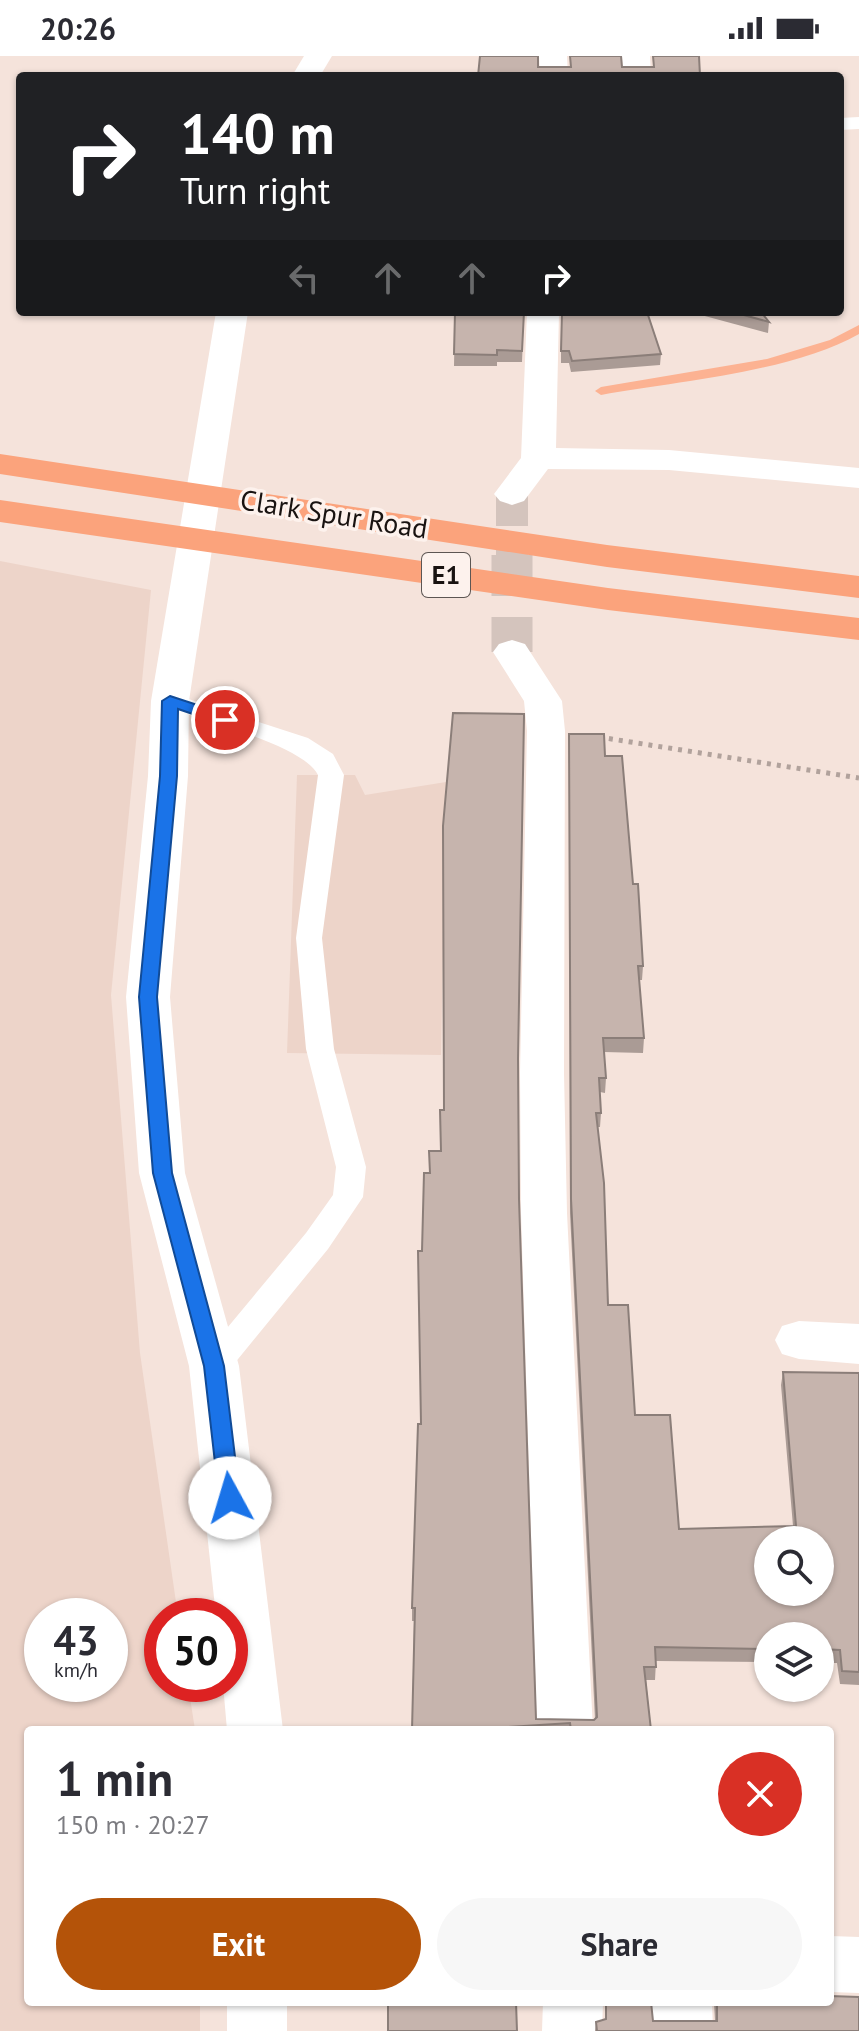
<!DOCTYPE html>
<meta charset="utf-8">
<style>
:root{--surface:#fff;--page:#f7f7f7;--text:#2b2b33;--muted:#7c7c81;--accent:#b45309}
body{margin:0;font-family:"PT Sans",sans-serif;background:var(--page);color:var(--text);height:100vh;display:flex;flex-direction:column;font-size:30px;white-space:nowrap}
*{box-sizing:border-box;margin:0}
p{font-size:26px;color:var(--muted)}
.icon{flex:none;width:44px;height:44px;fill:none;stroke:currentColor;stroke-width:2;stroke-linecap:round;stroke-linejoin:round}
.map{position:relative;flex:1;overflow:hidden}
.drawer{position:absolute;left:24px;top:1670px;width:810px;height:280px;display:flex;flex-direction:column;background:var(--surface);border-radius:8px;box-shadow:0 2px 6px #0004}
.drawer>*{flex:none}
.hud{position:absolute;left:16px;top:16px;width:828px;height:244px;border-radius:8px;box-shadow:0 2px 6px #0004;background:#202124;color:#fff;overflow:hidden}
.buttons{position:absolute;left:754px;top:1470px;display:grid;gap:16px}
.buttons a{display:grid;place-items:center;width:80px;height:80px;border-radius:50%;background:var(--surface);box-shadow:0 2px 6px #0004;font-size:40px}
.speed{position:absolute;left:24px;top:1542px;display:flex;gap:16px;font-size:40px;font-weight:700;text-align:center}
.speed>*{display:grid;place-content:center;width:104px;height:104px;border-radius:50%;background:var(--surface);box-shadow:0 2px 6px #0004;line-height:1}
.speed small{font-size:20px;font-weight:400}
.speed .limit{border:12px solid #d22;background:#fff;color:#111}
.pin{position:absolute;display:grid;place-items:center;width:68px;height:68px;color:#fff;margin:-34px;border:4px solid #fff;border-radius:50%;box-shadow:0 2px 8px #0007}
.me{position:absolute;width:88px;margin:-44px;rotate:354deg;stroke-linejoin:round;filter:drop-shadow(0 0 6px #0008)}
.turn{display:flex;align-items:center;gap:28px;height:168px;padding:0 32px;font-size:36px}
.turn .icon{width:104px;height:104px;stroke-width:2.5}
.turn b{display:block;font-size:56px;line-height:68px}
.lanes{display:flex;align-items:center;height:76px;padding:0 32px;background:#0003;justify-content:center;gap:40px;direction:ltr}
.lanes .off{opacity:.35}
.round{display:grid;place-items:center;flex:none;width:84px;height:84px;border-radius:42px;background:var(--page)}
.summary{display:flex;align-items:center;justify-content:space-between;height:136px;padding:0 32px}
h1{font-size:48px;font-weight:800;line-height:60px}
.cta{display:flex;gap:16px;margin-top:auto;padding:16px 32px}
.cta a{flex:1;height:92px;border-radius:48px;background:var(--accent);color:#fff;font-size:32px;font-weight:800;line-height:92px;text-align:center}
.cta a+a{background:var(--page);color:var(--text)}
.status{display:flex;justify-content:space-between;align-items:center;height:56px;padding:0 40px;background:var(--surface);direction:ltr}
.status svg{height:22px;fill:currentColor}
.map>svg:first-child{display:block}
</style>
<div class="status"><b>20:26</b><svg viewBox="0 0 49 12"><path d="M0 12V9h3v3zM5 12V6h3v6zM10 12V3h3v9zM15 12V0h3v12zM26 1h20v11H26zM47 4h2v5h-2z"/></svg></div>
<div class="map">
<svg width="859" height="1975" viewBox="0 0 859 1975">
<rect width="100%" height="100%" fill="#f5e3db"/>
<g fill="#edd4c9" fill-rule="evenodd">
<path d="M0,505L151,534L111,939L140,1297L178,1560H162V1628H188L195,1674H28V1946H200V1975H0ZM42,1560H110V1628H42Z"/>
<polygon points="297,719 355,719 365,739 446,726 441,999 287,997"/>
</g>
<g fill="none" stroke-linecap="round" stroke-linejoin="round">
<path fill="#fcb292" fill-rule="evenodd" d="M859,269V278C792,316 679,325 601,339L595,335L601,331L767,303L830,284Z"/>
<polyline stroke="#d4c4bd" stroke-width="32" stroke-dasharray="32 16" stroke-linecap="butt" points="512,438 512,501"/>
<polyline stroke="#d4c4bd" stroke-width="41" stroke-dasharray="41 21" stroke-linecap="butt" points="512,499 512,596"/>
<polyline stroke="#b1a29c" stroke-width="5" stroke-dasharray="4 6" stroke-linecap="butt" points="599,681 859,722"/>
<g fill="#fff" fill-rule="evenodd">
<polygon points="859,61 859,73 840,74 840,62"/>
<path d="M170,637L308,682L333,698L344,719L322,882L334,993L366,1111L363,1141L328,1193L225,1319L214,1323L203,1319L198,1310L203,1301L306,1177L333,1139L336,1111L306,993L296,882L318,719C304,689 196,662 161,650L158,645L161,640Z"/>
</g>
<g fill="#fff" fill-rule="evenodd">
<polygon points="539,0 567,0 568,20 540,20"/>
<polygon points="622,0 650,0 651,20 623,20"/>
<polygon points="527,256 559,256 556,392 669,394 859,412 859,432 669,414 548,413 524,445 512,449 500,445 494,438 521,402"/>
<polygon points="512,584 525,588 562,645 565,675 564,1017 567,1157 593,1674 537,1674 521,1157 520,1017 527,675 524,645 493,596 499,588"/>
<polygon points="799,1265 859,1268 859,1308 799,1303 782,1298 775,1284 782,1270"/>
<polygon points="830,1880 859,1881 859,1937 830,1936"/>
<polygon points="543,1946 603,1946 602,1975 542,1975"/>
<polygon points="652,1946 712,1946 713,1975 653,1975"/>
</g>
<g fill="#fff" fill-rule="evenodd">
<polygon points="304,0 332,0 320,20 292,20"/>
<polygon points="216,256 248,256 189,645 188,720 170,941 185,1117 239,1310 283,1674 227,1674 223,1628 230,1628 230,1560 216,1560 189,1310 139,1117 126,941 148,720 151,645"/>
<rect x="227" y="1946" width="60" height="29"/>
</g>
<g fill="#fba37c" fill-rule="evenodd">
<polygon points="0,398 607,489 859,520 859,542 607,511 0,418"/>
<polygon points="0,444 608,532 859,562 859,584 608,554 0,466"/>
</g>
</g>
<g fill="#aa9b95">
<polygon points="455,256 524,256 522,306 497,306 497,310 454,310"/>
<polygon points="561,256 661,298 660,309 571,316 569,307 561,307"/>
<polygon points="690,256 761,256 769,266 768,277"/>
<polygon points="569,678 605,700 633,828 643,910 642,924 639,924 644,982 643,997 604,996 606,1022 605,1037 600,1036 601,1057 600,1071 598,1071 608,1249 635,1359 679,1473 793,1470 781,1329 783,1316 859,1317 859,1629 840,1628 837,1607 820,1607 820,1580 768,1580 768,1606 656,1605 655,1624 646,1624 651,1674 412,1674 414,1565 412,1565 412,1552 420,1368 422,1195 430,1117 441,1095 444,1054 518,1003 519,1143 536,1663 594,1664 595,1663 570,1157"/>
<polygon points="605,1946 651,1946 653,1965 715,1965 714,1946 830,1946 859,1975 595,1975 596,1966 605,1964"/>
</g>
<g fill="#c6b4ad" stroke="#8b7e79" stroke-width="2" fill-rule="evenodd">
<polygon points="480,0 538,0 538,11 571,11 570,0 621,0 622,11 654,11 653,0 699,0 700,20 478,20"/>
<polygon points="455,256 524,256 522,295 497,294 497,299 454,298"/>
<polygon points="562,256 647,256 661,298 572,305 569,295 561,295"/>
<polygon points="733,256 761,256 769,266"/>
<path d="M453,657L524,658V661L518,1003L519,1143L536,1663L594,1664L597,1661L571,1143L569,678H604L605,700H622L633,828H638L643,910H638L644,982H603L606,1022H599L601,1057H596L604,1127L608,1249H628L635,1359H670L679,1473L796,1470L783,1316L859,1317V1616L842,1615L840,1594L820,1593V1580H768V1593L655,1591L656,1611H644L651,1674H571L570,1667L507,1671V1674H412L415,1552H412L418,1368H421L418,1195H422L424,1117H430L429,1095H441L440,1054H444L443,770ZM768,1484H820V1536H768Z"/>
<polygon points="830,1940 859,1941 859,1975 597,1975 596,1966 606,1963 606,1946 651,1946 653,1965 717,1965 717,1946 830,1946"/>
<polygon points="388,1946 516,1946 517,1975 388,1975"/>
</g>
<polygon fill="#1a73e8" stroke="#114b97" stroke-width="2" points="170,640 231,660 233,664 225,669 178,653 177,720 157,941 172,1117 224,1310 240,1442 237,1448 230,1451 222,1448 219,1442 204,1310 153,1117 139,941 160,720 162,645"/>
<g text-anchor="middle" stroke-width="7" stroke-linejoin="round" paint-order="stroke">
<rect fill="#fdf2ed" stroke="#5d5653" stroke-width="2" x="422" y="497" width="48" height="44" rx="6"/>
<g font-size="26" font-weight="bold" fill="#191311">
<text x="446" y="528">E1</text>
</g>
<g font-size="28" fill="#191311" stroke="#fdf2ed">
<text transform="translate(334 458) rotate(9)" y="10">Clark Spur Road</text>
</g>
</g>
</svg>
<div class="buttons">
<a><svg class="icon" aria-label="search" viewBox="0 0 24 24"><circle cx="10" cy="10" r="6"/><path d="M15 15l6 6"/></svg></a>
<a><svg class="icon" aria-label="layers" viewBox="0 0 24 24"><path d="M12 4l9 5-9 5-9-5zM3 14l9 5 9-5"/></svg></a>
</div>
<div class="speed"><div>43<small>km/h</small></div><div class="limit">50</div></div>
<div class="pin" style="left:225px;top:664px;background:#d93025"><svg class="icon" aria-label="arrive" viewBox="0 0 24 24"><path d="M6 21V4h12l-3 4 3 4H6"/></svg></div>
<svg class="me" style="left:230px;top:1442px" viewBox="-20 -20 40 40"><circle r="19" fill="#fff"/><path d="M0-13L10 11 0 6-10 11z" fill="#1a73e8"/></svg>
<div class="hud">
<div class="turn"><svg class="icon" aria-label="right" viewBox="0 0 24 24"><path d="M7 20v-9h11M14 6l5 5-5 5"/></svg><div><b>140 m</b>Turn right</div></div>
<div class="lanes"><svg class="icon off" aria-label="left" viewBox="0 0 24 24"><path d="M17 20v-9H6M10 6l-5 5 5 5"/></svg><svg class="icon off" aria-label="ahead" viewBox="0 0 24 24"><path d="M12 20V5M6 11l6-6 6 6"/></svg><svg class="icon off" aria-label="ahead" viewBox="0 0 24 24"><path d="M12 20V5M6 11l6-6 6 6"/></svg><svg class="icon" aria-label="right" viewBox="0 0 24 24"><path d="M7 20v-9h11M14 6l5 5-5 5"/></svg></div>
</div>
<section class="drawer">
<div class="summary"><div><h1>1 min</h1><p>150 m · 20:27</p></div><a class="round" style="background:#d93025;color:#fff"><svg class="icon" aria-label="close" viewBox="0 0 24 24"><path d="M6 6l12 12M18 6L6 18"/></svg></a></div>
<div class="cta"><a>Exit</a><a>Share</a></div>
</section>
</div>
